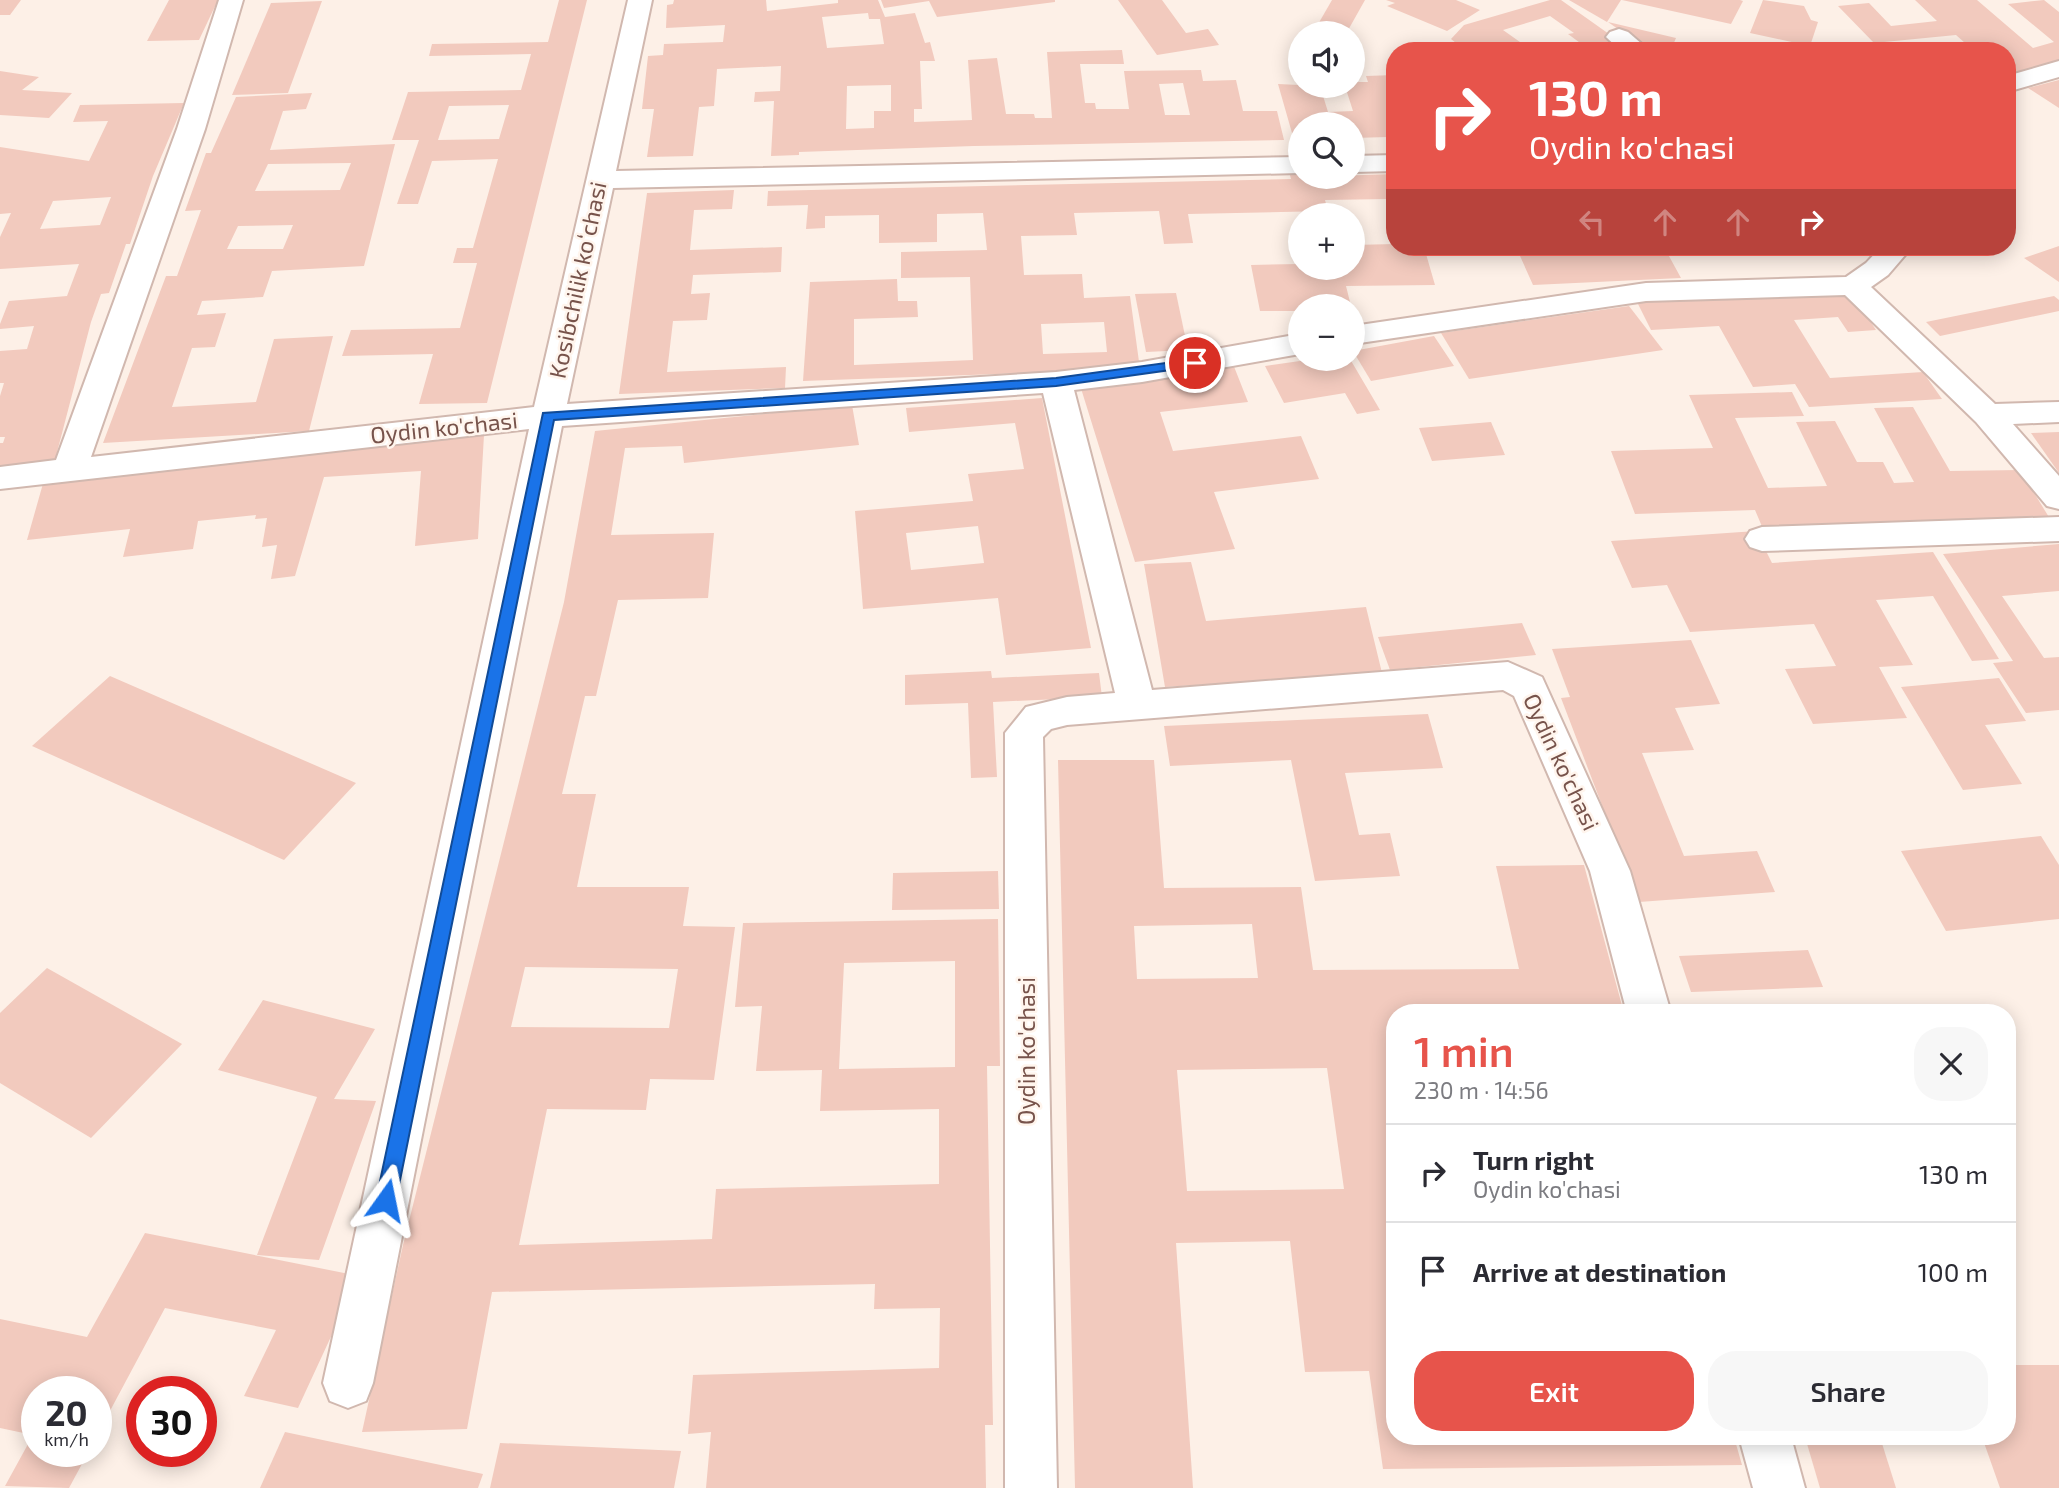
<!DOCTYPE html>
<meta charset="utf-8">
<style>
:root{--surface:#fff;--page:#f7f7f7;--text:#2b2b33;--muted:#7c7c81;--line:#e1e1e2;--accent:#e7544b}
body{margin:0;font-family:"Exo 2",sans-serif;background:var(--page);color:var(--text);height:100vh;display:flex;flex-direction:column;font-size:26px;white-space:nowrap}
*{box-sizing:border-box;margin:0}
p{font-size:23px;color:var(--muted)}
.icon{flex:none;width:38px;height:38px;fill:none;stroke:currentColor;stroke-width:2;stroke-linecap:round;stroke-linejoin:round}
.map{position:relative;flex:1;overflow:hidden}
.sheet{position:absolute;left:1386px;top:1004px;width:630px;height:441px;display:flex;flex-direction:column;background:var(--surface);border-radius:28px;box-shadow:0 4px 18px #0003}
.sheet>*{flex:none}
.guide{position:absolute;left:1386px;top:42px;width:630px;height:214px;border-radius:28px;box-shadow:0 4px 18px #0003;background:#e7544b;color:#fff;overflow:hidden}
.buttons{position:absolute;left:1288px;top:21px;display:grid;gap:14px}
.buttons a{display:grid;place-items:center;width:77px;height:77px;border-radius:50%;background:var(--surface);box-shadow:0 4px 18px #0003;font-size:35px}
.speed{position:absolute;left:21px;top:1376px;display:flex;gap:14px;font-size:35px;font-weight:700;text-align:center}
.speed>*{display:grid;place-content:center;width:91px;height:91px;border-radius:50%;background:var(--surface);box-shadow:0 4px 18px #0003;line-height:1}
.speed small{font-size:18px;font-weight:400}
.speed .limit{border:10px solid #d22;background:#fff;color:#111}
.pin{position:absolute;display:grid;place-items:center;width:60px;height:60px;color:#fff;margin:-30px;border:4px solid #fff;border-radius:50%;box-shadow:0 2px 7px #0007}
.me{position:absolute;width:77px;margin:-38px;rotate:12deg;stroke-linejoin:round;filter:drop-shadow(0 0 5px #0008)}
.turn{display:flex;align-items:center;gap:24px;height:147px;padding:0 28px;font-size:32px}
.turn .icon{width:91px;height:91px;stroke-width:2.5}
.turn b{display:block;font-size:49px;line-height:60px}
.lanes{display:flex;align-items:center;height:66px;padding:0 28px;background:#0003;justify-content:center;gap:35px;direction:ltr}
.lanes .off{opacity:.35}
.round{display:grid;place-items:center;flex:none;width:74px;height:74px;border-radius:28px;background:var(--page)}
.summary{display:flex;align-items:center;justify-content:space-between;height:119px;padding:0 28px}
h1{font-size:42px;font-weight:600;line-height:52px;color:var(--accent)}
.action{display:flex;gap:14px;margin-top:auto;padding:14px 28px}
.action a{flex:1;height:80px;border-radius:28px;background:var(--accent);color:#fff;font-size:28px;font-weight:600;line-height:80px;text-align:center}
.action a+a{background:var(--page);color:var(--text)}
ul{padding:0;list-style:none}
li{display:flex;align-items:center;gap:21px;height:98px;padding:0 28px;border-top:2px solid var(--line)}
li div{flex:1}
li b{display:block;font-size:26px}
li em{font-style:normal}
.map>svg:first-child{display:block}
</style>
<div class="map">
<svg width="2059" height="1488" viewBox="0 0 2059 1488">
<rect width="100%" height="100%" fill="#fdf0e7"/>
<g fill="#f2cabe" fill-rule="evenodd">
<polygon points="0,0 21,0 10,15 0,15"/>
<polygon points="169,0 218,0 199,40 147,41"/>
<path d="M559,0H587L487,403L419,404L433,354L342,356L351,330L460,328L477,263H453L457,248H473L498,159L432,161L418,204H397L419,140H392L408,92L521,90L531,54L429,56L432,44L548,42ZM509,105L499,139L438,140L449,106Z"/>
<path d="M674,0H766L767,11L838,3V0H878L885,17L915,13L925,43L930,42L935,61H920L922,109H914V122L972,120L968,60L997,58L1006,114H1034L1035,118H1052L1047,52L1122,50L1124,64H1080L1085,103H1095L1096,109H1129L1124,71L1201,70L1203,81L1236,80L1243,111H1277L1284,140L974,146L799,152V155L771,156L774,101L754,102L755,92L780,91L781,66L717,69L714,106L699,107L693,156L647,157L654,109H642L648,56L663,55L664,44L723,42L725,25L666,28L667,5L673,4ZM868,13L869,19H880L884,44L827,48L822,17ZM1183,83L1190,115H1165L1159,84ZM891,85V111H874V128L846,129L847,86Z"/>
<polygon points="881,0 1055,0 1055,2 937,17 929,1 884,8"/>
<polygon points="1118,0 1162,0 1186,33 1208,29 1219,45 1157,55"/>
<polygon points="1332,0 1365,0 1347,32 1317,26"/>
<polygon points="1386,0 1456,0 1480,10 1447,31 1387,6 1395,3"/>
<polygon points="1550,0 1561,0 1633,51 1591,51 1568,34 1574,33 1550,16 1503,30 1527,47 1513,51 1466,51 1451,39 1464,25"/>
<polygon points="1569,0 1621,0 1607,22"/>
<polygon points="1622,0 1740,0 1743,1 1731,24"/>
<polygon points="1763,0 1804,6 1811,20 1818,22 1810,46 1750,33"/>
<polygon points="1915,0 1977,0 2033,48 2054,42 2008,4 2044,0 2059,12 2059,62 2007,75 2007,51 1974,51 1956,35 1874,43 1838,6 1869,3 1891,26 1937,21"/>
<polygon points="322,1 288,93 232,95 271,3"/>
<polygon points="1608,22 1676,38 1673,45 1694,51 1649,51"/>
<polygon points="0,71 39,77 22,90 72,93 49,118 0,115"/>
<polygon points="1395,75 1395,144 1390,145 1388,137 1353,138 1353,124 1300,124 1300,140 1294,140 1278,84 1320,86 1328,112 1353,111 1345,86 1353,86 1353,82 1368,82 1366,76"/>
<polygon points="2059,80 2059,108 2028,88"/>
<path d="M312,93L306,109L283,111L270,150L395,144L364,266L272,271L263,297L202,301L197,315L226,313L215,347L192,348L172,407L256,402L274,339L333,336L309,431L103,443L166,276H177L201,210L185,211L206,153H211L236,97ZM351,163L340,190L255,191L268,164ZM293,225L283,249H227L238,226Z"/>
<path d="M184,103L153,176L130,244H126L109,293L101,294L91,322L55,460L0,466V443H3L5,437H0V396L4,383H0V351L27,349L34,326L0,329V324L9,301L67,296L79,264L0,269V237L11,213L0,214V147L89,161L108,121L73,122L80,105ZM111,197L100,225L40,229L53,201Z"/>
<path d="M1300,170V177L1395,174V216L1389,199L1325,200L1328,211L1188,214L1193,243L1164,244L1159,211L1074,213L1077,235L1021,236L1024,275L1082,274L1084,298L1130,296L1140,369L803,381L810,282L897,279L898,301H917L918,317L854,319V365L973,360L970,277L901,278V252L987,250L983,213L937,214V242L879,243V215L825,216V228L806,229L808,205L767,206L768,191L1291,179L1289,171ZM1104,322L1107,352L1043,354L1041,324Z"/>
<polygon points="734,190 732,209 694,210 690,250 782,247 781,272 693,275 691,294 710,293 707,320 673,321 667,372 786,367 785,388 619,394 647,193"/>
<polygon points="1395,244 1395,247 1424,247 1435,285 1346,286 1351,306 1300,306 1300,311 1260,311 1251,265 1300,264 1300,268 1353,268 1353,245"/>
<polygon points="2059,246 2059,282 2024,258"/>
<polygon points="1516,247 1556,247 1560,256 1641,253 1638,247 1664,247 1681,278 1533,285"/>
<polygon points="1841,247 1874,247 1866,256"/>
<polygon points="1849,289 1876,330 1848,332 1838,317 1794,320 1830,378 1923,372 1942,399 1809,407 1795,384 1753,387 1719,326 1651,330 1637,302"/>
<polygon points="1176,293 1188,350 1146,352 1135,294"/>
<polygon points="2054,296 2059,300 2059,311 1940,336 1926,322"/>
<polygon points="1629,306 1663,350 1469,379 1441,333"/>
<polygon points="1434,336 1454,366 1371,381 1353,351"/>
<polygon points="1314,359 1350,359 1380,410 1357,414 1345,393 1284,403 1265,366"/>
<polygon points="1233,364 1248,402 1160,412 1173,451 1301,436 1319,479 1214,492 1235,549 1135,562 1079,382"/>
<polygon points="1792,392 1804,416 1735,418 1768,488 1827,486 1796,422 1835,421 1857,462 1883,462 1894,483 1914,482 1874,408 1913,407 1950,471 2020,470 2055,527 1766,536 1755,510 1635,514 1611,451 1713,448 1689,395"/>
<path d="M1042,398L1091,648L1006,655L998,598L863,609L855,511L973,501L968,474L1024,469L1015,423L909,432L906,408ZM978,526L984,563L911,570L906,533Z"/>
<path d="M852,405L859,445L684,463L682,446L625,448L611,535L714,533L708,598L618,600L596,696H585L562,794H596L577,887H689L683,926L735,927L714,1080L650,1079L646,1110L547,1109L519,1245L712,1239L716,1189L939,1184V1109L820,1111L822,1070L756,1071L762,1006L735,1007L743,923L998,919L1000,1066H987L993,1425H985L986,1488H706L711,1432L688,1434L693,1375L939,1368L940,1308L874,1309L875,1284L492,1292L467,1429L362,1432L403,1245L564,602L595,431ZM955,961V1067L839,1069L844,963ZM525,967L678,969L669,1028L511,1027Z"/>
<polygon points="1491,422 1505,455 1432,461 1419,428"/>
<polygon points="2059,432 2059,473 2031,433"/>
<polygon points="484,435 478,539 415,546 421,471 324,477 295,576 271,579 277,545 262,547 267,518 255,519 256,515 198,521 193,549 123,557 130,529 27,540 44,480"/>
<polygon points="1756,531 1772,563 1933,552 1999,659 1972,661 1933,596 1876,600 1913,665 1879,667 1907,718 1813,724 1785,669 1836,666 1814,624 1690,632 1667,585 1632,588 1611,541"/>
<polygon points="2059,544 2059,591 2002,596 2044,658 2059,657 2059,710 2026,713 1993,663 2013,661 1943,554"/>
<polygon points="1191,562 1206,621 1366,607 1382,673 1165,687 1144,564"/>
<polygon points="1522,623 1536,655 1390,670 1378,637"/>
<polygon points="1691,640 1720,704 1675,708 1694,750 1642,753 1684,856 1757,851 1775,892 1639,902 1561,698 1570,697 1552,649"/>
<polygon points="991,671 992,678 1099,673 1102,697 993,702 997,777 971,778 968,703 905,705 905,675"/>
<polygon points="110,676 356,783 284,860 32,746"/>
<polygon points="1999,678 2026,721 1985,725 2022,784 1963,790 1901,687"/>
<polygon points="1428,714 1443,768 1345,773 1359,835 1390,833 1400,876 1315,881 1291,760 1170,766 1164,726"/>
<path d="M1058,760H1154L1164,888L1301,887L1313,970L1519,969L1496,866L1584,865L1624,1013H1395V1437H1734L1742,1465L1383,1469L1369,1371L1305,1372L1290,1241L1176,1243L1193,1488H1075ZM1252,924L1258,978L1137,979L1134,926ZM1327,1068L1344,1189L1187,1191L1177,1070Z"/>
<polygon points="2041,836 2059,865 2059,919 1946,931 1901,851"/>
<polygon points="998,871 999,909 892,910 893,873"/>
<polygon points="1808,950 1823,987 1691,992 1679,956"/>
<polygon points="47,968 182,1044 91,1138 0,1083 0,1013"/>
<polygon points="263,1000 375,1029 334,1099 376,1101 319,1260 257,1255 317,1097 218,1070"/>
<polygon points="1763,1004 1766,1013 1688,1013 1686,1007"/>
<polygon points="145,1233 359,1276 298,1408 244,1396 276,1330 165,1308 96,1437 96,1391 37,1391 37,1451 89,1451 69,1488 5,1486 33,1435 0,1428 0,1319 87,1337"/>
<polygon points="2007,1365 2059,1365 2059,1488 2000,1488 1982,1437 2007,1437"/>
<polygon points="285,1432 483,1474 478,1488 260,1488"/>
<polygon points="1805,1437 1880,1437 1896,1488 1820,1488"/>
<polygon points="500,1443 681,1451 674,1488 490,1488"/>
</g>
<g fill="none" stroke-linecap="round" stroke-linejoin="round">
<defs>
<g id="minor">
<polygon points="219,0 243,0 205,129 91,457 534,407 628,0 652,0 616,171 1300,157 1300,173 613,188 567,404 1056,372 1142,362 1300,334 1300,354 1142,382 1074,390 1152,690 1508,662 1542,677 1630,871 1671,1013 1627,1013 1590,871 1514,696 1503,690 1067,725 1051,729 1043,737 1057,1488 1005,1488 1005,733 1026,707 1067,697 1115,693 1043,393 562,426 373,1383 366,1401 348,1408 330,1401 323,1383 529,429 0,489 0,467 56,460 177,129"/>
<polygon points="1619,29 1628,32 1650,51 1621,51 1606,37 1610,32"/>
<polygon points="2059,61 2059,77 2007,92 2007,76"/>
<polygon points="1395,155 1395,171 1353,172 1353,156"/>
<polygon points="1881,247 1912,247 1888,275 1871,287 1995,404 2059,402 2059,422 2013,424 2059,476 2059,509 2047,506 1976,422 1845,295 1646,301 1353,344 1353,326 1646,283 1846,277 1866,263"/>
<polygon points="2059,517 2059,541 1762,551 1750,547 1745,539 1750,531 1762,527"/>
<polygon points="1739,1437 1791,1437 1805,1488 1753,1488"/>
</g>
</defs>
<use href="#minor" stroke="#d1b8af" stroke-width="4"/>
<use href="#minor" fill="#fff" fill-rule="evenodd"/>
</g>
<polygon fill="#1a73e8" stroke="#114b97" stroke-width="2" points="1195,359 1201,363 1199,366 1056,386 554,420 396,1200 393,1206 386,1209 379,1206 376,1200 543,413 1056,378"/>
<g text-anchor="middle" stroke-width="5" stroke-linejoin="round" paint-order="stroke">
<g font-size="23" fill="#77534b" stroke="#fff5ed">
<text transform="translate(578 280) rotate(-78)" y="8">Kosibchilik koʻchasi</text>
<text transform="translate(444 428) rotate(-6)" y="8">Oydin ko'chasi</text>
<text transform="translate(1561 762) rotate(65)" y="8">Oydin ko'chasi</text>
<text transform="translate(1027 1051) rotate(-90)" y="8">Oydin ko'chasi</text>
</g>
</g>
</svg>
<div class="buttons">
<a><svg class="icon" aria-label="sound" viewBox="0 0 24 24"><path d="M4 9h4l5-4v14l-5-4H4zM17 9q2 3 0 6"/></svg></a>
<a><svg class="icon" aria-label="search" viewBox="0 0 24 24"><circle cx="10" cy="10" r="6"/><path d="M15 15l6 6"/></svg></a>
<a>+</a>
<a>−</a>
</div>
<div class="speed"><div>20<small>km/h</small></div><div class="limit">30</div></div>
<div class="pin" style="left:1195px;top:363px;background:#d93025"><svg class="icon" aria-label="arrive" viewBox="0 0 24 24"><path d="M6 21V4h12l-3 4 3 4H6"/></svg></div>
<svg class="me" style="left:386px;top:1200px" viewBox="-20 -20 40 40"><path d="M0-17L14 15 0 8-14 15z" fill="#1a73e8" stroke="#fff" stroke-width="4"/></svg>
<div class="guide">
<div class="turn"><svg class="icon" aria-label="right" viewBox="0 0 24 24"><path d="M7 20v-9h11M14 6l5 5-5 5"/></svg><div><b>130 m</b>Oydin ko'chasi</div></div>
<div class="lanes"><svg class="icon off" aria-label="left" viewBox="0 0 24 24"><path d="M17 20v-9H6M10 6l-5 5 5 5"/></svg><svg class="icon off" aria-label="ahead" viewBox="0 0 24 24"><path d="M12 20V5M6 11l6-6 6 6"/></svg><svg class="icon off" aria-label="ahead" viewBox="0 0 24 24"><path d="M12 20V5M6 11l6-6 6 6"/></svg><svg class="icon" aria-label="right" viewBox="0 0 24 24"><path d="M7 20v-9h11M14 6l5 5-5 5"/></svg></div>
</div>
<section class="sheet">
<div class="summary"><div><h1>1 min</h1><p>230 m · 14:56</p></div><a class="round"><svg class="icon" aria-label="close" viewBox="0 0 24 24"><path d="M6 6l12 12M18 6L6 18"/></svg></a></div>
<ul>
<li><svg class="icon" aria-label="right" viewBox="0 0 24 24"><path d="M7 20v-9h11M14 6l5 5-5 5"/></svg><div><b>Turn right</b><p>Oydin ko'chasi</p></div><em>130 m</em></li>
<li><svg class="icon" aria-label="arrive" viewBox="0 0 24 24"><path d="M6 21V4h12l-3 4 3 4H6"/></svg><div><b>Arrive at destination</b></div><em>100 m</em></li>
</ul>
<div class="action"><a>Exit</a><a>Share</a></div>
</section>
</div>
